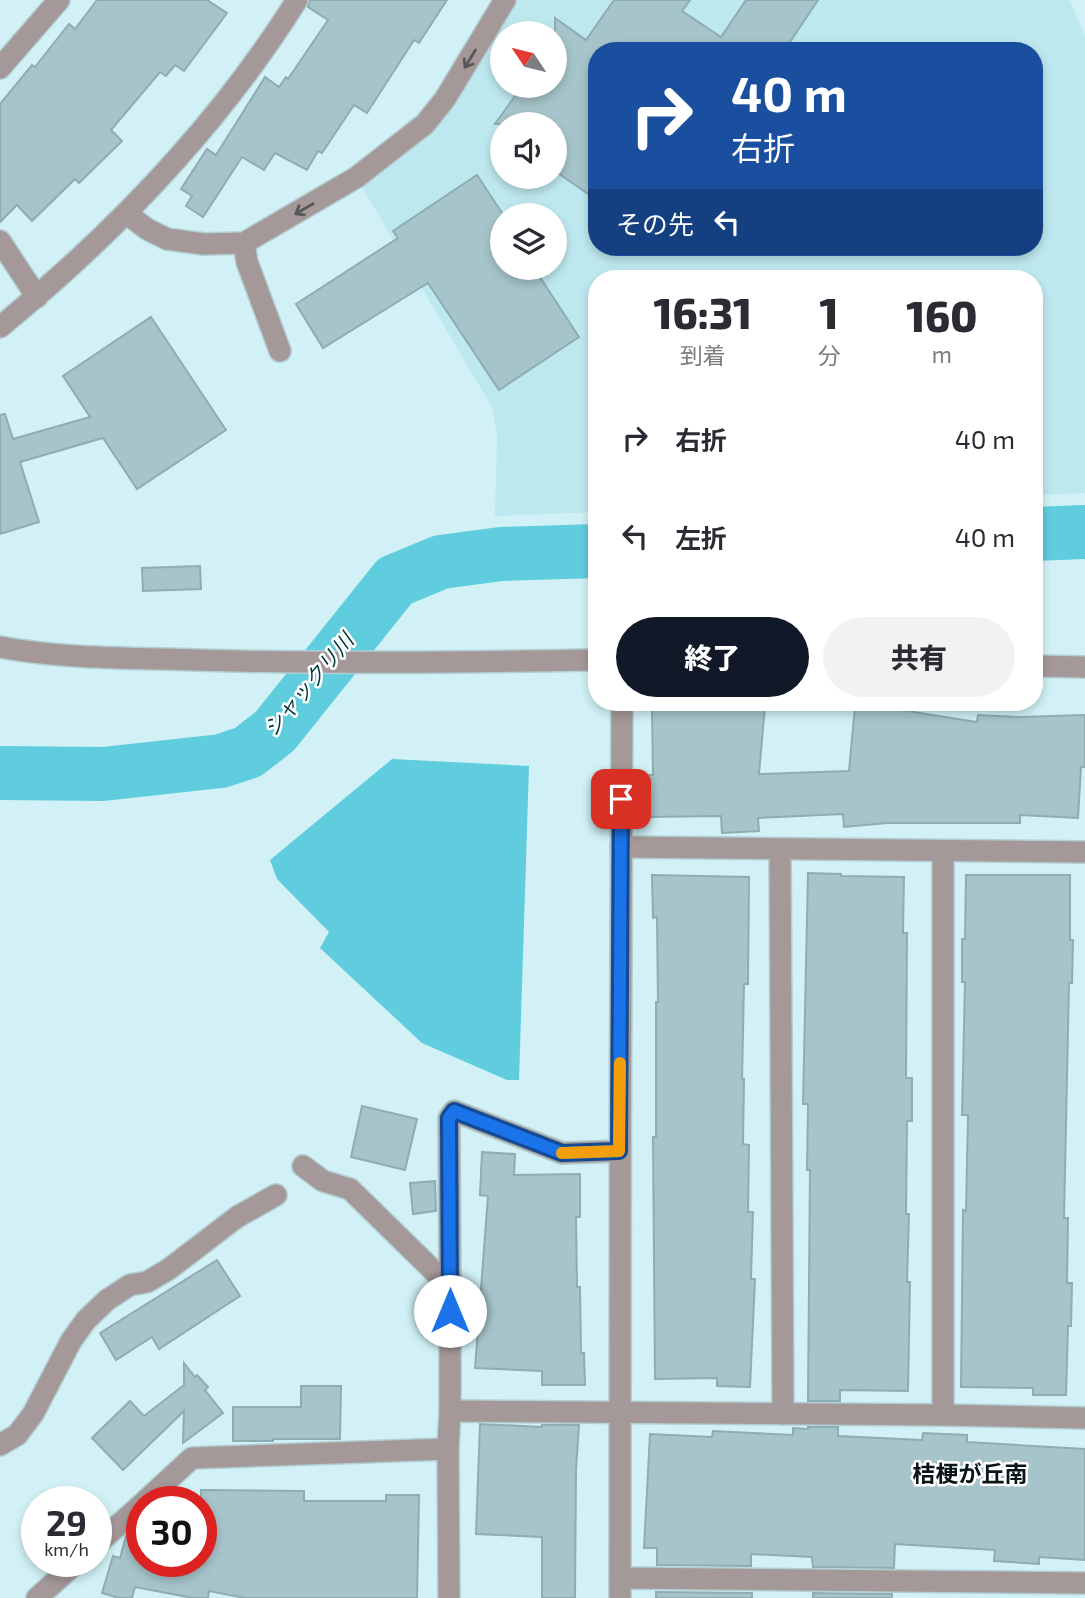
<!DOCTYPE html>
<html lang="ja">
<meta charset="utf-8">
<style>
:root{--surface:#fff;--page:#f2f2f3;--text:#2b2b33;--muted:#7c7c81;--accent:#111827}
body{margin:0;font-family:"Exo 2","Noto Sans JP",sans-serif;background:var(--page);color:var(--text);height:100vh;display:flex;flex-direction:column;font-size:26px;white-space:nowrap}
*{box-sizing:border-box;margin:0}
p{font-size:23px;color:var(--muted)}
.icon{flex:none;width:38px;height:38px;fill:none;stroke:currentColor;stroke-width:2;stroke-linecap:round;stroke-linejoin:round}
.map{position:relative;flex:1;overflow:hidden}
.sheet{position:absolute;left:588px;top:270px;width:455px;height:441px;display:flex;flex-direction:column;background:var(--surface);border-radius:28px;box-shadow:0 4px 10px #0003}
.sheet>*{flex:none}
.top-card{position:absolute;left:588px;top:42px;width:455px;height:214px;border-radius:28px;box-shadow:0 4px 10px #0003;background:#1a4fa0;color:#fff;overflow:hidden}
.needle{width:46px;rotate:305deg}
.buttons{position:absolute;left:490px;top:21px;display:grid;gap:14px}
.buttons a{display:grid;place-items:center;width:77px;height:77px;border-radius:50%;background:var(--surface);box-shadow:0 4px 10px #0003;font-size:35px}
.speed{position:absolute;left:21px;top:1486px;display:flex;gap:14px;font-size:35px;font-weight:700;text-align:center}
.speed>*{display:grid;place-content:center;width:91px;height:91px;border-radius:50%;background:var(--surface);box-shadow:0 4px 10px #0003;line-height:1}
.speed small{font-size:18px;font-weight:400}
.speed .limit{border:10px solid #d22;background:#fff;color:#111}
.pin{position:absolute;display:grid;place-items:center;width:60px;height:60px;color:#fff;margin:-30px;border-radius:14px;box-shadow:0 4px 10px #0006}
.me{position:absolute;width:77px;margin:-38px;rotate:0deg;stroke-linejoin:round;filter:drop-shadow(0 0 5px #0008)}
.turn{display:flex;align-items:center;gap:24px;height:147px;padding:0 28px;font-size:32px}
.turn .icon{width:91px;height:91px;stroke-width:2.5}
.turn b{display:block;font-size:49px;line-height:60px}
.then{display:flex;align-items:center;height:66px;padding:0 28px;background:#0003;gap:14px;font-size:26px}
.eta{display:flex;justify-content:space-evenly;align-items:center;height:119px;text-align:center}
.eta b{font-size:42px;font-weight:800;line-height:49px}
.action{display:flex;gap:14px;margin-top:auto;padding:14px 28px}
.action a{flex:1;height:80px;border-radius:42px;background:var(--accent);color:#fff;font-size:28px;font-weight:800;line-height:80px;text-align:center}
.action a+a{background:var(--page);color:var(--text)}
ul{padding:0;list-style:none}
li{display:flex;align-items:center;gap:21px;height:98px;padding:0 28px}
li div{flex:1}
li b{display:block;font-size:26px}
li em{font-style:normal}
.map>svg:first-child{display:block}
</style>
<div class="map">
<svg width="1085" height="1598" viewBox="0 0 1085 1598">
<rect width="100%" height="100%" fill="#d1f1f6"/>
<path fill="#bee8ef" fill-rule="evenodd" d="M515,0H1070L1085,37V493L1034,495V278H597V512L495,516L497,438L493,409L361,185L439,125L503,24ZM502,33H555V86H502ZM597,51H1034V247H597ZM502,124H555V177H502ZM502,215H555V268H502Z"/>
<polygon fill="#5fcddd" points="392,759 529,766 519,1080 507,1080 422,1043 320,948 329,932 277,879 270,860"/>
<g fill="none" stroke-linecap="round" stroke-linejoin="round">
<g stroke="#5fcddd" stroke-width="54">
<polyline points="1034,534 1085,532"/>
<polyline points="0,773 103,774 221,761 248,752 275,731 395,581 441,562 501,554 597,551"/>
</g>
</g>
<g fill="#a6c5ca" stroke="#8eadb2" stroke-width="2">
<polygon points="97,0 207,0 227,13 184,71 175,65 166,76 160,72 111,130 122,141 79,183 75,179 32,221 17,205 0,222 0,104 32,65 35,67 69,24 75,29"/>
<polygon points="310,0 447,0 419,43 414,40 367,113 354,105 322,153 318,151 307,170 275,153 264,170 242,157 203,217 186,206 192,196 181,189 207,149 216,155 265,77 279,87 286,77 288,79 328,20 308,7"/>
<polygon points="614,0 690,0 682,11 721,37 746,0 818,0 784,51 597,51 597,200 555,171 555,124 495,124 522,86 555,86 555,18 586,40"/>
<polygon points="477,175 502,213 502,268 534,268 579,337 499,390 428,283 323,348 296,304 398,238 393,231"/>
<polygon points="151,317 226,430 137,489 103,438 20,462 39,522 0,534 0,415 5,414 13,439 90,417 63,376"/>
<polygon points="200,566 201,589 143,591 142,568"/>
<polygon points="721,703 765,706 759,774 849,771 855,706 895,709 977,722 978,715 1019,717 1085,715 1085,767 1081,767 1078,818 1020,815 1020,823 887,823 844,827 843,814 758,818 759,831 722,833 721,816 647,817 647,775 653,775 652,709 721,708"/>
<polygon points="808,873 841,874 841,876 904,877 903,933 907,933 906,1078 912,1078 912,1121 907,1121 906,1214 909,1214 907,1282 910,1282 908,1391 840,1390 840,1401 808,1401 810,1170 807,1170 808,1104 803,1104"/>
<polygon points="652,875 749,877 748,984 744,984 742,1079 744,1079 743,1144 749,1145 748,1212 753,1212 751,1279 755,1279 750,1387 717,1386 717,1378 655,1379 653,1137 656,1137 656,1002 658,1002 657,917 653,918"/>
<polygon points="966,875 1070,875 1070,940 1073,940 1072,983 1069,983 1064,1218 1068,1218 1067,1283 1072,1283 1071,1326 1068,1326 1066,1395 1033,1395 1033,1388 961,1387 963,1210 966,1211 968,1115 962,1115 965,982 962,982 962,939 965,939"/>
<polygon points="362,1106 417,1119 405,1170 351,1157"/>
<polygon points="482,1152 515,1154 514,1175 580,1174 580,1217 576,1217 577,1287 580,1287 581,1353 584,1353 585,1385 542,1385 542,1371 475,1368 488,1196 480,1195"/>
<polygon points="435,1181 436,1211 413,1214 410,1183"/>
<polygon points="217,1260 240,1296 159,1349 152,1337 116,1360 100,1333"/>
<polygon points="184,1363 195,1377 197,1375 208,1387 205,1390 223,1413 183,1443 184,1411 123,1470 92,1438 130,1401 144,1416 184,1385"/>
<polygon points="301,1386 341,1386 340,1439 273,1439 273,1441 233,1441 233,1407 301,1407"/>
<polygon points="480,1424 542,1427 542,1425 579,1425 576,1469 575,1598 542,1598 542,1537 476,1534"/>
<polygon points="808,1427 838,1427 838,1436 922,1440 923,1433 967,1435 967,1442 1085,1449 1085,1560 1039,1557 1039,1564 994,1561 995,1550 895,1544 894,1568 813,1567 812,1557 751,1554 751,1566 657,1565 657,1548 644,1548 650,1434 712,1437 713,1431 793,1435 793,1428 808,1429"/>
<polygon points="201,1490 304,1491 304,1501 386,1501 386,1495 419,1495 417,1598 245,1598 209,1591 208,1598 193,1598 135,1587 132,1598 119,1598 102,1593 113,1556 120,1558 126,1536 142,1522 142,1561 201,1561"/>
<polygon points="656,1592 752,1593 752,1598 656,1598"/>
<polygon points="813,1593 892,1594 892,1598 813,1598"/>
</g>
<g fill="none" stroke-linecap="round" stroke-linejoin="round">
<defs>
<g id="minor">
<polyline points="0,68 59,0"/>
<polyline points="127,214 147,229 167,239 204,244 244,243 357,177 425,124 445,99 505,0"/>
<polyline points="0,241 37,297"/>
<polyline points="244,243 247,262 280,351"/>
<path d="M0,327C115,233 218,126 297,0"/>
<path d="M0,647C65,659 131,658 197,660C330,664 463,662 597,660"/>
<polyline points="1034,666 1085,667"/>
<polyline points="621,847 1085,852"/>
<polyline points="780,850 783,1414"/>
<polyline points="303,1166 323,1181 350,1189 450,1287 450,1411"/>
<polyline points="450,1287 449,1118 454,1111 562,1153 619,1151"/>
<polyline points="943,1415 943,851"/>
<polyline points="0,1445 17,1435 33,1414 71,1341 86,1320 107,1300 130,1285 147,1282 169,1269 237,1217 276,1195"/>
<polyline points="144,1502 192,1458 448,1449"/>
<polyline points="96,1545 142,1504"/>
<polyline points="620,1578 1085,1583"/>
<polyline points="37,1598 78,1561"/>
<polyline points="449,1598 448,1449 450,1411 943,1415 1085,1418"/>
<path d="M620,1598C621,1299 619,1001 622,702"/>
</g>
</defs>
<use href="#minor" stroke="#b1ced2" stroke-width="24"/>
<use href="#minor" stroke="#a59898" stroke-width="21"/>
</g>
<defs><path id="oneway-shaft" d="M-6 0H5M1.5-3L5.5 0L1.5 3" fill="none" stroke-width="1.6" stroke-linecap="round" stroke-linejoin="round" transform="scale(1.75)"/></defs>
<g stroke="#575658">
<use href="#oneway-shaft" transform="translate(470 59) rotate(121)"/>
<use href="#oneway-shaft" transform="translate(304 209) rotate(150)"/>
</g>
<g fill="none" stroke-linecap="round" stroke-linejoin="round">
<defs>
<polyline id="route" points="450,1311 449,1118 454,1111 562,1153 619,1151 621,799"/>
</defs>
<use href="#route" stroke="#114b97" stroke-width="18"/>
<use href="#route" stroke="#1a73e8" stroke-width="12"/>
<polyline stroke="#f59e0b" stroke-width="12" points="562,1153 619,1151 620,1063"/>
</g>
<g text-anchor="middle" stroke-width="5" stroke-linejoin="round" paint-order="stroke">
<g font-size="21" font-style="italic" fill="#01383f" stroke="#fff">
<text transform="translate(309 685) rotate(-50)" y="7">シャックリ川</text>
</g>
<g font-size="23" font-weight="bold" fill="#091517" stroke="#fff">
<text x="970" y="1482">桔梗が丘南</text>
</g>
</g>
</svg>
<div class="buttons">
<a><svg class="needle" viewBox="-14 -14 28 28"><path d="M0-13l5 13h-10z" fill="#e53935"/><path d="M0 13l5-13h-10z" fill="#7c7c81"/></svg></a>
<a><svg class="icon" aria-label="sound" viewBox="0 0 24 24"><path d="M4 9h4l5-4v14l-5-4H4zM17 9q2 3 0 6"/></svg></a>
<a><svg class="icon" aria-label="layers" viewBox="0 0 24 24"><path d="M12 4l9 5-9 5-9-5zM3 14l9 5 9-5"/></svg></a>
</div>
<div class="speed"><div>29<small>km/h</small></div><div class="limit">30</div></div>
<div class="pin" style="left:621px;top:799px;background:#d93025"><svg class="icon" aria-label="arrive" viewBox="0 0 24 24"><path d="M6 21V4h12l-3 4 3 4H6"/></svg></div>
<svg class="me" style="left:450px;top:1311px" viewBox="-20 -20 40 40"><circle r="19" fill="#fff"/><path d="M0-13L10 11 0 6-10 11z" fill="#1a73e8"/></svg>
<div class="top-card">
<div class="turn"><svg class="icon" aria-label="right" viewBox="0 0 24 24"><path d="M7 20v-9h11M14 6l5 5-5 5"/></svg><div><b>40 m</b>右折</div></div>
<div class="then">その先<svg class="icon" aria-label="left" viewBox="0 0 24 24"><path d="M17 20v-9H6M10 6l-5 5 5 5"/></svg></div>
</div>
<section class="sheet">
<div class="eta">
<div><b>16:31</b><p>到着</p></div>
<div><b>1</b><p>分</p></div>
<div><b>160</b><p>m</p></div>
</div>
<ul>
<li><svg class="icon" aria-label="right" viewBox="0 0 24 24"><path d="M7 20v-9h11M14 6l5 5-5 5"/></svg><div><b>右折</b></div><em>40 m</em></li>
<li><svg class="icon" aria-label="left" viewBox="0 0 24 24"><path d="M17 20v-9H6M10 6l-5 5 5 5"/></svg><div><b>左折</b></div><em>40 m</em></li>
</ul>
<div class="action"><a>終了</a><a>共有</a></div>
</section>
</div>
